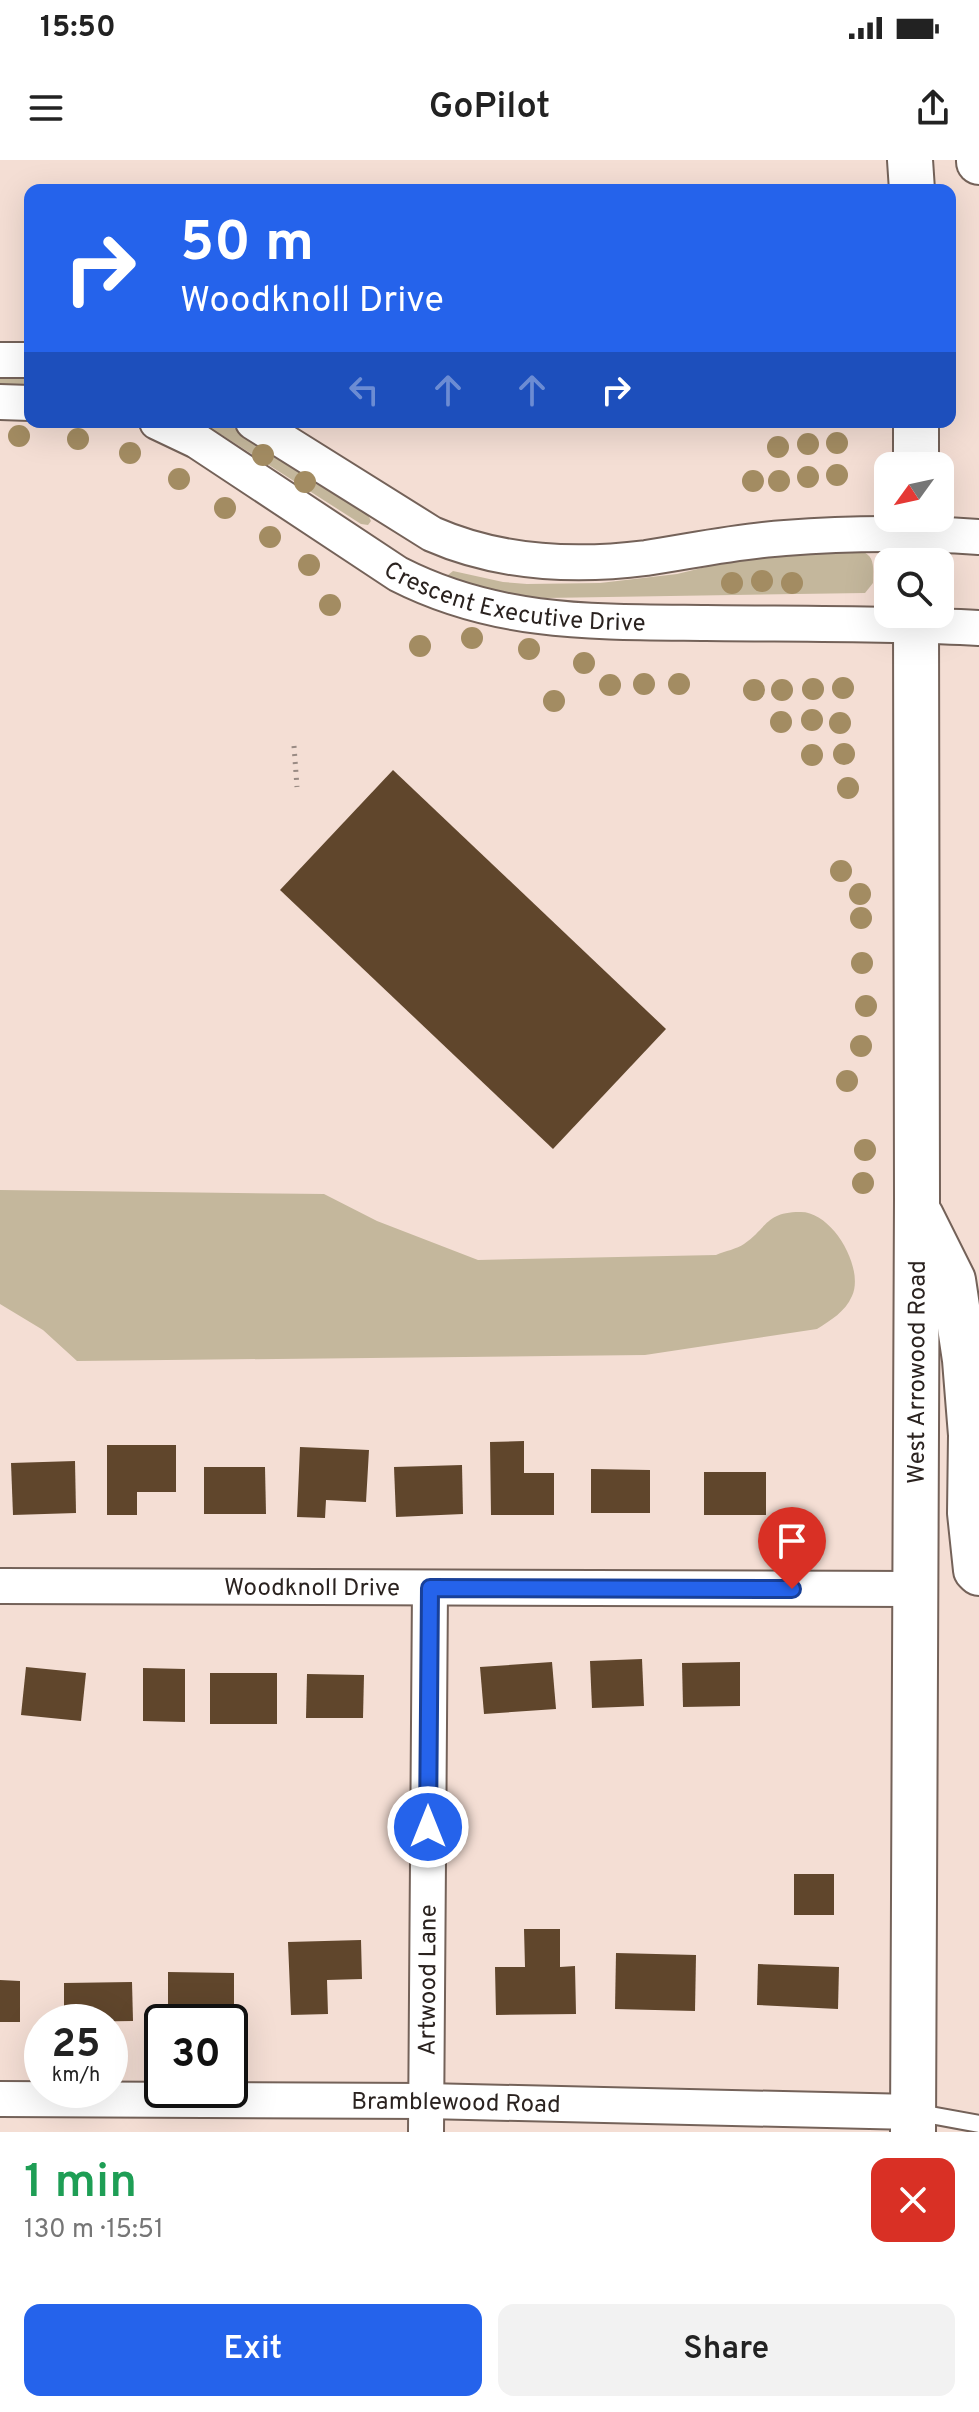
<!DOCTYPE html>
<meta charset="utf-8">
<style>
:root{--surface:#fff;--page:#f2f2f2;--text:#222;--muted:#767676;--accent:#2563eb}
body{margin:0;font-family:Overpass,sans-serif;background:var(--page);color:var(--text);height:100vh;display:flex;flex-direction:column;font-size:30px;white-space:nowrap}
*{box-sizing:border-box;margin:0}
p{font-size:26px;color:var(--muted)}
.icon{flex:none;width:44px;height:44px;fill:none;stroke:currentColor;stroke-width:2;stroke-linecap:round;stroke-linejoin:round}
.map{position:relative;height:1972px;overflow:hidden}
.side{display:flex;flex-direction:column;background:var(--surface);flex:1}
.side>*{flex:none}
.top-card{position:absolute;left:24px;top:24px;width:932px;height:244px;border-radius:16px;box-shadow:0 8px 32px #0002;background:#2563eb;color:#fff;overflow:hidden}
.needle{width:52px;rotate:237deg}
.fabs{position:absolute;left:874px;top:292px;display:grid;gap:16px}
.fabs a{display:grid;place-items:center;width:80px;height:80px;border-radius:16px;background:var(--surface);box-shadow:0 8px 32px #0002;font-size:40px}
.speed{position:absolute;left:24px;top:1844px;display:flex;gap:16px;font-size:40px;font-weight:700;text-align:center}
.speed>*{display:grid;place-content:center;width:104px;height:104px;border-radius:50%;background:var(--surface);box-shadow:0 8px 32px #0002;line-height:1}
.speed small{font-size:20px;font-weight:400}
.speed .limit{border:4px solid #111;border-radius:12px;background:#fff;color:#111}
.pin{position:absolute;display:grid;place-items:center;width:68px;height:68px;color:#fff;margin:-82px -34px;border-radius:50% 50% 50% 0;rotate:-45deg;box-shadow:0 0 8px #0007}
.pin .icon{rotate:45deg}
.me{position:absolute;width:88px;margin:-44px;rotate:0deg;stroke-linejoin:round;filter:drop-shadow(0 0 6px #0008)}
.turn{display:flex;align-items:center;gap:28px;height:168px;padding:0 24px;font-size:36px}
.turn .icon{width:104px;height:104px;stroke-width:2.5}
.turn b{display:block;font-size:56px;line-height:68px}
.lanes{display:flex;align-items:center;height:76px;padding:0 24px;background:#0003;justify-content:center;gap:40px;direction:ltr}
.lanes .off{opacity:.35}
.round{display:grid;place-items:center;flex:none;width:84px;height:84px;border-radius:16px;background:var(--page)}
.head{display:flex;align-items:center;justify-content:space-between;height:136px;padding:0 24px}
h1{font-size:48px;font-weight:600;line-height:60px;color:#1e9e55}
.cta{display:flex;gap:16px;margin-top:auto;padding:16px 24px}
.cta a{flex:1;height:92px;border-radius:16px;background:var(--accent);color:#fff;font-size:32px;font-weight:600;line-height:92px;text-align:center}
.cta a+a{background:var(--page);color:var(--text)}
.status{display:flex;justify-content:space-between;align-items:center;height:56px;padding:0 40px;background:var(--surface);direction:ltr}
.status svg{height:22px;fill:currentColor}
header{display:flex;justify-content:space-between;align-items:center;height:104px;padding:0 24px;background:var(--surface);font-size:36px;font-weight:600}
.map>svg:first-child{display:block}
</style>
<div class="status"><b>15:50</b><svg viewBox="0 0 49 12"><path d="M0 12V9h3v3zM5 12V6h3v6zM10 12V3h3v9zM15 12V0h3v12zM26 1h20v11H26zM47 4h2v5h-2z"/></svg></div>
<header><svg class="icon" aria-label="menu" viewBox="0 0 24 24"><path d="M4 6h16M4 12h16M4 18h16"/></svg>GoPilot<svg class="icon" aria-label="share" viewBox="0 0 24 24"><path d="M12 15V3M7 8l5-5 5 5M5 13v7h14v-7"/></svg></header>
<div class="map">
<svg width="979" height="1972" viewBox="0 0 979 1972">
<rect width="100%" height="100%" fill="#f4ded4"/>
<g fill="#c4b79c">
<polygon points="0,213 30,216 30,229 0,229"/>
<polygon points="197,262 225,262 367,353 371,361 368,365 361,364 222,275"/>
<path d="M806,391H861C876,396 873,409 873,423L865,433L545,438L506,435L448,420V415L453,411L503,422L527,424L600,423L677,414L747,397Z"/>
<path d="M0,1030L324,1034L377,1061L478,1100L716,1095C725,1091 737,1089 744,1084C768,1067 766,1052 800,1052C832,1051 865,1108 852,1136C845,1152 831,1160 817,1169L645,1195L77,1201L43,1170L0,1144Z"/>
</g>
<g fill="#60462c">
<polygon points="393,610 666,869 553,989 280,730"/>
<polygon points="524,1281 524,1313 554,1313 554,1355 491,1355 490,1282"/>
<polygon points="107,1285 176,1285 176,1332 137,1332 137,1355 107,1355"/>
<polygon points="300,1287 369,1290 366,1342 326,1340 325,1358 297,1357"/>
<polygon points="75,1301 76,1353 13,1355 11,1303"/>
<polygon points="462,1305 463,1354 396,1357 394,1307"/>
<polygon points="204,1307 265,1307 266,1354 204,1354"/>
<polygon points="591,1309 650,1310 650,1353 591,1353"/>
<rect x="704" y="1312" width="62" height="43"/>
<polygon points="642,1499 644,1546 592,1548 590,1501"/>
<polygon points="552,1502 556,1549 484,1554 480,1507"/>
<polygon points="740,1502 740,1546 683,1547 682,1503"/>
<polygon points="26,1507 86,1513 81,1561 21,1555"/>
<polygon points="143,1508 185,1509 185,1562 143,1561"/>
<rect x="210" y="1513" width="67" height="51"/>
<polygon points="307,1514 364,1515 363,1558 306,1558"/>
<rect x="794" y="1714" width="40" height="41"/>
<polygon points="524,1769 560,1769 560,1807 575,1806 576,1854 496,1855 495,1807 525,1807"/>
<polygon points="361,1780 362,1819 327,1820 328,1854 291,1855 288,1782"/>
<polygon points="616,1793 696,1795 695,1851 615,1849"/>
<polygon points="758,1804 839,1807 838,1849 757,1845"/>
<polygon points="168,1812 234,1813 234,1852 168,1852"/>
<polygon points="0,1820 20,1821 20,1862 0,1862"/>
<polygon points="132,1822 133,1861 64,1862 64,1823"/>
</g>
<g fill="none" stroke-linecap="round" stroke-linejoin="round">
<defs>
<polyline id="service" points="914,1952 979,1964"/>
<g id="minor">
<polyline points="0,200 30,200"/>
<polyline points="0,242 30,243"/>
<path id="s1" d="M157,262L197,281L398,414C498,465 597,462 706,463C797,464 888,463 979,468"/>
<path d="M253,262L432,374C498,403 574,407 646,398C692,391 738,381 785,378C849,373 914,373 979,377"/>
<path id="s2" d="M0,1426L913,1429"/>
<path id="s3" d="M0,1939L426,1941L913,1952"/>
<path id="s4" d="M426,1972L430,1428"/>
</g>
<g id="secondary">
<polyline points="910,0 912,30"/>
<polyline points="979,0 979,2"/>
<polyline points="916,262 916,306"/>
<polyline points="917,402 917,358"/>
<polyline points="921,1056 953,1120 965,1200 971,1275 970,1353 976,1410 979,1413"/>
<path id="s5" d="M913,1972L917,1039L916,454"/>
</g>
</defs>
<use href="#service" stroke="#746259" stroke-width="20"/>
<use href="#minor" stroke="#746259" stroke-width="38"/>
<use href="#secondary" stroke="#746259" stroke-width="48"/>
<polyline stroke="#998a83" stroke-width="5" stroke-dasharray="2 6" stroke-linecap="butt" points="294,586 297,627"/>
<use href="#service" stroke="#fff" stroke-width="16"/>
<use href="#minor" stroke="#fff" stroke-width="34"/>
<use href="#secondary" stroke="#fff" stroke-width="44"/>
</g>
<g fill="#a38c62">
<circle cx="19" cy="276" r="11"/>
<circle cx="78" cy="279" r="11"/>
<circle cx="837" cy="283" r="11"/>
<circle cx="808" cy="284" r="11"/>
<circle cx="778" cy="287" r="11"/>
<circle cx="130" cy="293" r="11"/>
<circle cx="263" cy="295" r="11"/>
<circle cx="837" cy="315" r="11"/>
<circle cx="808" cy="317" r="11"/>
<circle cx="179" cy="319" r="11"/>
<circle cx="753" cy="321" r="11"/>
<circle cx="779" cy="321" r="11"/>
<circle cx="305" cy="322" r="11"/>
<circle cx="225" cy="348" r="11"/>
<circle cx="270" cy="377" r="11"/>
<circle cx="309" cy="405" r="11"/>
<circle cx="762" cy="421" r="11"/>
<circle cx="732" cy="423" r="11"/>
<circle cx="792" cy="423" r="11"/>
<circle cx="330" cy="445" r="11"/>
<circle cx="472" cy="478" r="11"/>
<circle cx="420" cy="486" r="11"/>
<circle cx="529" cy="489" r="11"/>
<circle cx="584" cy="503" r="11"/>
<circle cx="644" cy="524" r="11"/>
<circle cx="679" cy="524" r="11"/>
<circle cx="610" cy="525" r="11"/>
<circle cx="843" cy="528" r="11"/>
<circle cx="813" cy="529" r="11"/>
<circle cx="754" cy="530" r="11"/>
<circle cx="782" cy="530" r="11"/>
<circle cx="554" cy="541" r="11"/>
<circle cx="812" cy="560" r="11"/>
<circle cx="781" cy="562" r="11"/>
<circle cx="840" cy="563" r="11"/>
<circle cx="844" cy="594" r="11"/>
<circle cx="812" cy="595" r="11"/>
<circle cx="848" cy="628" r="11"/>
<circle cx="841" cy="711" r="11"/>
<circle cx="860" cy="734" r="11"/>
<circle cx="861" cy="758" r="11"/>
<circle cx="862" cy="803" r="11"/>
<circle cx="866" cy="846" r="11"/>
<circle cx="861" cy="886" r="11"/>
<circle cx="847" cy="921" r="11"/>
<circle cx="865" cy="990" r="11"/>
<circle cx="863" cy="1023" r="11"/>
</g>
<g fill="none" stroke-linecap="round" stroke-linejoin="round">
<defs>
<polyline id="route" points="428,1667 430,1428 792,1429"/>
</defs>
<use href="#route" stroke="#184099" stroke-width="20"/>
<use href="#route" stroke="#2563eb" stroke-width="14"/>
</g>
<g text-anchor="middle" stroke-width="8" stroke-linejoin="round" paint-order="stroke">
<g font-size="24" fill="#2a221f" stroke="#f4ded4">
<text dy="8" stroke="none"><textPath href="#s1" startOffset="406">Crescent Executive Drive</textPath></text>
<text dy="8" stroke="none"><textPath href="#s5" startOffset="760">West Arrowood Road</textPath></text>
<text dy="8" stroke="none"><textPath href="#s2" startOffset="312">Woodknoll Drive</textPath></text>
<text dy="8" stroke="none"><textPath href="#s4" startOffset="152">Artwood Lane</textPath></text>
<text dy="8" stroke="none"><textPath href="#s3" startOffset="456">Bramblewood Road</textPath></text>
</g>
</g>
</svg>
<div class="fabs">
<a><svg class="needle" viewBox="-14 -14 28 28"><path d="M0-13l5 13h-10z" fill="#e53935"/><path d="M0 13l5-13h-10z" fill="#767676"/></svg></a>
<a><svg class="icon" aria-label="search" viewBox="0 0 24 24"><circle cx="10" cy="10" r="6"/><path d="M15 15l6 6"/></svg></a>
</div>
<div class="speed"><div>25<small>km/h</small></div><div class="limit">30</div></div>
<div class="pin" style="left:792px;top:1429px;background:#d93025"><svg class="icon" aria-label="arrive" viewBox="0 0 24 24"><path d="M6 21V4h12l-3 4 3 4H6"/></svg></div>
<svg class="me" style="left:428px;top:1667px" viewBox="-20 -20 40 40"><circle r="17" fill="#2563eb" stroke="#fff" stroke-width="3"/><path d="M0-11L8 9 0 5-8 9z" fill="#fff"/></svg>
<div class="top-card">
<div class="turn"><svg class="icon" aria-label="right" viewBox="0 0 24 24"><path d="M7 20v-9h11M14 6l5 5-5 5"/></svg><div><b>50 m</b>Woodknoll Drive</div></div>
<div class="lanes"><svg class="icon off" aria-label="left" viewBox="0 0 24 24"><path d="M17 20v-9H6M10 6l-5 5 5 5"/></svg><svg class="icon off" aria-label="ahead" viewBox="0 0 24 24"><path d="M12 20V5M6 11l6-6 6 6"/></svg><svg class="icon off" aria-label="ahead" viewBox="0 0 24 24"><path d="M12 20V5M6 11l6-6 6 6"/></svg><svg class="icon" aria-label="right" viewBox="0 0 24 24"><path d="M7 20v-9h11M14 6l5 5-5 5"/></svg></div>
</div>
</div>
<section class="side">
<div class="head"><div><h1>1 min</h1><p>130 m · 15:51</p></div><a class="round" style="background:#d93025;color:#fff"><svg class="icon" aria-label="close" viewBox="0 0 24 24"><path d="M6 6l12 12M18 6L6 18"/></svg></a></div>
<div class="cta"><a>Exit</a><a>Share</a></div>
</section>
